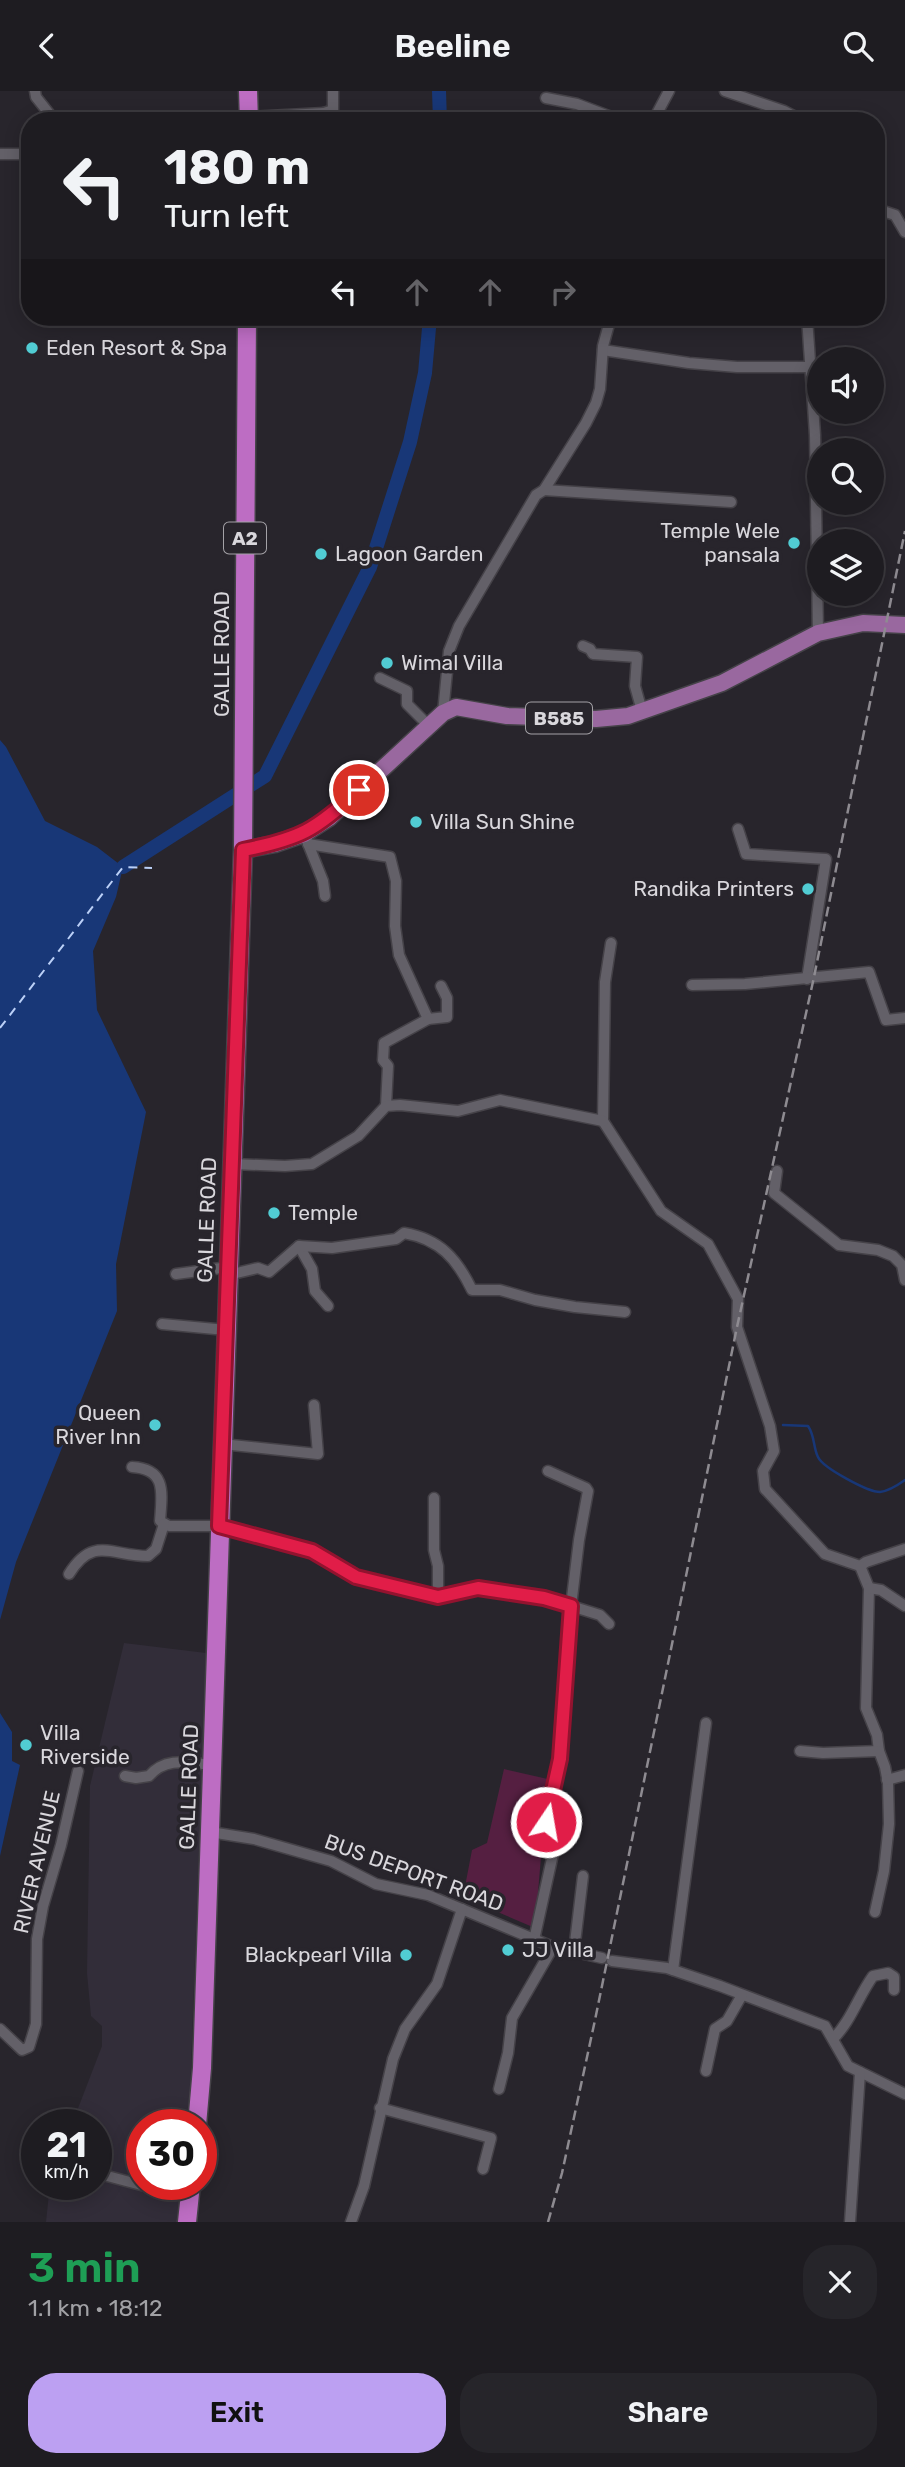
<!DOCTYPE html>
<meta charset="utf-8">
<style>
:root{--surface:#1e1c21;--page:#26252a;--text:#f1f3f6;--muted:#a1a1a5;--line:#3c3a3f;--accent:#bca0f2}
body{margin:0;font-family:Rubik,sans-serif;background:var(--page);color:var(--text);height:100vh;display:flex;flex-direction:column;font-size:26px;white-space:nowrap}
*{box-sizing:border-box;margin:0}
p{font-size:23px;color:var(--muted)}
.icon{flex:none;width:38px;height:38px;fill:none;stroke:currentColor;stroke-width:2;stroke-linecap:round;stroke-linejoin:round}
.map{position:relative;height:2131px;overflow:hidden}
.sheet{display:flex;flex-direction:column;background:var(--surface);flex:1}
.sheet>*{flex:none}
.guide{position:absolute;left:21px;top:21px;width:864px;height:214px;border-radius:28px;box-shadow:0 4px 18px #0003,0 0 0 2px var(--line);background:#1e1c21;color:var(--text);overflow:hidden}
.fabs{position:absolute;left:807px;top:256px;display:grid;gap:14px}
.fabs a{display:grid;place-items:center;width:77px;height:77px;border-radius:50%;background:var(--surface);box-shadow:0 4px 18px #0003,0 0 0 2px var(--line);font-size:35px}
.speed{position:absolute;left:21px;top:2018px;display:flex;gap:14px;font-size:35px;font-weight:700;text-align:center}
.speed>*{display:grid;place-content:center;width:91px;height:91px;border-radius:50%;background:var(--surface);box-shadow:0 4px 18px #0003,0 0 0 2px var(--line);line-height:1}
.speed small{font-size:18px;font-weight:400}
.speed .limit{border:10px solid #d22;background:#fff;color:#111}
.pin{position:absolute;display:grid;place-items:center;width:60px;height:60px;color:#fff;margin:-30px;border:4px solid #fff;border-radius:50%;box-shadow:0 2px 7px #0007}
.me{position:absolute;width:77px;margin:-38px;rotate:12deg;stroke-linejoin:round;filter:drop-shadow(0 0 5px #0008)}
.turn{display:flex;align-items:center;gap:24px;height:147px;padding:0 28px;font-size:32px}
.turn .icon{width:91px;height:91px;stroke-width:2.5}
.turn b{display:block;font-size:49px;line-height:60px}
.lanes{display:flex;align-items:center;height:66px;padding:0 28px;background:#0003;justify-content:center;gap:35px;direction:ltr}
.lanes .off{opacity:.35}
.round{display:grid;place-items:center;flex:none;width:74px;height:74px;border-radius:28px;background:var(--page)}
.summary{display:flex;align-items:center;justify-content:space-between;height:119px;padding:0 28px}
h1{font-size:42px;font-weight:600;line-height:52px;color:#1e9e55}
.primary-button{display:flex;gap:14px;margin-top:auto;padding:14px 28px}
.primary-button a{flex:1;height:80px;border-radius:28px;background:var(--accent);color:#111;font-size:28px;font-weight:600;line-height:80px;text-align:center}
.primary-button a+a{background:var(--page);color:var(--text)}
header{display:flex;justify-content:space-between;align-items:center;height:91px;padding:0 28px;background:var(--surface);font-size:32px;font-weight:600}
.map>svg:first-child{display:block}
</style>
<header><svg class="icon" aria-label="back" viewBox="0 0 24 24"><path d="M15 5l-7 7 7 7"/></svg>Beeline<svg class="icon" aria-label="search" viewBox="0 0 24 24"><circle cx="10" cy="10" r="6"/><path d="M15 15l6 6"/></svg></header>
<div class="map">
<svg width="905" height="2131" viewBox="0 0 905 2131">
<rect width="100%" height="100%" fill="#28252c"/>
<polygon fill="#322d39" points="124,1552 206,1562 189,2033 142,2034 142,2093 184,2093 180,2131 46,2131 50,2093 96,2093 96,2034 72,2033 102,1955 102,1935 91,1925 87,1882 90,1695"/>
<polygon fill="#551f41" points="504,1678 552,1689 543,1742 535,1837 463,1806 472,1759 487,1752"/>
<g fill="#183777">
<polygon points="0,649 6,656 45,730 97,756 123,776 116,806 93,860 97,919 146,1021 116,1173 117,1220 16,1471 0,1529"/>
<polygon points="0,1622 12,1641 12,1670 20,1674 0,1765"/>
</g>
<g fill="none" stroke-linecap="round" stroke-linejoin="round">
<path stroke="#183777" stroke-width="2.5" d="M783,1334L808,1335C815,1345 813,1356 818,1366C823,1377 868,1401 880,1401C889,1400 898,1394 905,1389"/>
<g stroke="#183777" stroke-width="14">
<polyline points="439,0 440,30"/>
<polyline points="123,776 265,685 370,476 410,351 425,282 430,226"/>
</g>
<polyline stroke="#bbd0f7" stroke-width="2" stroke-dasharray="9 7" stroke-linecap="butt" points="0,937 123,776 152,777"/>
<defs>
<g id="street">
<polyline points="35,0 36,6 55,30"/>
<polyline points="725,0 784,20 803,30"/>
<polyline points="546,7 577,13 622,30"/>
<polyline points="324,22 333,19 333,0"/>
<polyline points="249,26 324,22 325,30"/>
<polyline points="653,30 669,0"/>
<polyline points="0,63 30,63"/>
<polyline points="877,118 895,124 905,141"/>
<polyline points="807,226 815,344 818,542"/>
<polyline points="603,259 689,272 737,276 809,276"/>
<polyline points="544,399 731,411"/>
<polyline points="583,555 590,558 593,563 637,566 635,595 642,620"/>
<polyline points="380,587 407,600 407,613 429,635"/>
<polyline points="443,622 449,560 459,535 536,404 544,399 586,332 596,312 600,298 603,255 611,226"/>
<polyline points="738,738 746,763 826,768 807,888"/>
<polyline points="307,750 323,790 325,805"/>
<polyline points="308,753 390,766 396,790 395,835 399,864 428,928 384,952 383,969 388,975 386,1015"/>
<polyline points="611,852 605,891 603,1030 661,1120 708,1153 738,1208 737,1236 770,1335 774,1360 763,1380 765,1398 825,1463 860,1475 866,1471 905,1458"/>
<polyline points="692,894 745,893 869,881 886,929 905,927"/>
<polyline points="428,928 447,926 447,907 441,895"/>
<polyline points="233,1073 285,1075 312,1073 358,1045 386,1015 400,1014 458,1020 500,1009 603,1030"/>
<polyline points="777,1080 774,1102 839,1154 878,1159 893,1165 902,1174 905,1189"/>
<polyline points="299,1155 312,1178 315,1200 328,1215"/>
<polyline points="176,1183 229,1176"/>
<path d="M228,1184L258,1177L269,1181L299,1155L332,1157L396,1148L404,1142C440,1148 457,1168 472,1199H500L535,1209L575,1216L625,1221"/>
<polyline points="162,1233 226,1239"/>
<polyline points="222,1353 318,1363 314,1314"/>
<path d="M132,1376C167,1378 162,1402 160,1430L169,1435H219L312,1460L356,1486L438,1506L478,1497L544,1507L571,1515L560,1668L545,1741L552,1751L553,1763L534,1849"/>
<polyline points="548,1380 586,1397 588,1400 579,1449 571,1515 600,1524 609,1533"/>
<polyline points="434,1407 434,1459 438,1475 438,1506"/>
<polyline points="860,1475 869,1497 866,1617 877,1644 879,1660 885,1676 888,1692 889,1733 884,1780 875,1821"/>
<path d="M69,1483C93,1444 112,1465 148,1465L156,1458L164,1433"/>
<polyline points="869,1497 881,1499 905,1515"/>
<polyline points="800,1660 823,1662 879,1660"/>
<path d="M125,1685L136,1687L149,1685C166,1665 189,1672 212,1674"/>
<polyline points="887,1689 905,1684"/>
<polyline points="210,1741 254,1748 331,1770 376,1793 428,1804 553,1856 602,1867"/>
<polyline points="574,1860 583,1785"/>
<polyline points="612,1870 667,1877 720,1895 825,1935 848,1975 905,2003"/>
<polyline points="673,1879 706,1632"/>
<polyline points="0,1938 22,1959 29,1956 36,1933 37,1848 43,1815 61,1754 78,1680"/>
<path d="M833,1948C851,1930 858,1906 873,1885L888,1882L894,1886V1899"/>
<polyline points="706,1980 715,1938 727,1930 742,1904"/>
<polyline points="499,1998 508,1962 512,1927 553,1856"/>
<polyline points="380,2017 491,2047 483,2078"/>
<polyline points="96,2082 160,2099 190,2103"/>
<polyline points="351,2131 364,2095 393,1968 405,1938 437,1893 462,1818"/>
<polyline points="850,2131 860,1981"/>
</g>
<polyline id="primary" points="243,759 275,753 304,743 329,727 443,622 456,616 507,625 596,628 628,625 722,592 818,542 863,532 905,534"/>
<g id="highway">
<polyline points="248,0 249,30"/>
<polyline points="197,2034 202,1977 243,759 247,226"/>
<polyline points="187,2131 191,2093"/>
</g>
</defs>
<use href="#street" stroke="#454248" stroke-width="13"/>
<use href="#primary" stroke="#454248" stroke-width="19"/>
<use href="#highway" stroke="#454248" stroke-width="21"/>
<use href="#street" stroke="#636068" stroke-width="10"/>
<use href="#primary" stroke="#99689f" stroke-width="16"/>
<use href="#highway" stroke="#bd6dc3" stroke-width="18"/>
<polyline stroke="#8e8b91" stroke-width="2.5" stroke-dasharray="10 5" stroke-linecap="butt" points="548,2131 562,2082 595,1929 737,1236 814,886 905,440"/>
</g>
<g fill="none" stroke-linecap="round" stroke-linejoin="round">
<defs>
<path id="route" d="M359,699C316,739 300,748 243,759L219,1435L312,1460L356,1486L438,1506L478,1497L544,1507L571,1515L560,1668L546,1731"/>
</defs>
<use href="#route" stroke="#92132f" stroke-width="18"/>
<use href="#route" stroke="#e11d48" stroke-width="12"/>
</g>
<g fill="#51ccd3" stroke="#28252c" stroke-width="2.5">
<circle cx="32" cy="257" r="7"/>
<circle cx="794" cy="452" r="7"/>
<circle cx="321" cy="463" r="7"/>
<circle cx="387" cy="572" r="7"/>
<circle cx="416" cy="731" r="7"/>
<circle cx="808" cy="798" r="7"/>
<circle cx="274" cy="1122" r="7"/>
<circle cx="155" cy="1334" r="7"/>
<circle cx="26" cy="1654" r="7"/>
<circle cx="508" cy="1859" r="7"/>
<circle cx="406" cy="1864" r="7"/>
</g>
<g text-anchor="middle" stroke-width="7" stroke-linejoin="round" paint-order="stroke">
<g fill="#28252c" stroke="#a4a2a7" stroke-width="2">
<rect x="224" y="431.5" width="42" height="31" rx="5"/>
<rect x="526" y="611.5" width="66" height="31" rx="5"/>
</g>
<g font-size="19" font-weight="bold" fill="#d9d7dc">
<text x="245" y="454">A2</text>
<text x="559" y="634">B585</text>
</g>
<g font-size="21" fill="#d9d7dc" stroke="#28252c" text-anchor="start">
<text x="46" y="264">Eden Resort &amp; Spa</text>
<text x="780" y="447" text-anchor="end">Temple Wele<tspan x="780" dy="24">pansala</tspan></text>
<text x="335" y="470">Lagoon Garden</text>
<text x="401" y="579">Wimal Villa</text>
<text x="430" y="738">Villa Sun Shine</text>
<text x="794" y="805" text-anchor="end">Randika Printers</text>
<text x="288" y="1129">Temple</text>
<text x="141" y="1329" text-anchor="end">Queen<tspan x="141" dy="24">River Inn</tspan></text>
<text x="40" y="1649">Villa<tspan x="40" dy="24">Riverside</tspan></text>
<text x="522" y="1866">JJ Villa</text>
<text x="392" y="1871" text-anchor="end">Blackpearl Villa</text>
</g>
<g font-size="21" fill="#d9d7dc" stroke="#28252c">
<text transform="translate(222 563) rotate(-90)" y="7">GALLE ROAD</text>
<text transform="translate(207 1129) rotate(-88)" y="7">GALLE ROAD</text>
<text transform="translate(189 1696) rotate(-88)" y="7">GALLE ROAD</text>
<text transform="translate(37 1771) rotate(-77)" y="7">RIVER AVENUE</text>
<text transform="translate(414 1782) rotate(20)" y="7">BUS DEPORT ROAD</text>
</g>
</g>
</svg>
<div class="fabs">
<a><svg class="icon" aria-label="sound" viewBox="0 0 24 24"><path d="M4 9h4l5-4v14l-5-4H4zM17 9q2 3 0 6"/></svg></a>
<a><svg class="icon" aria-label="search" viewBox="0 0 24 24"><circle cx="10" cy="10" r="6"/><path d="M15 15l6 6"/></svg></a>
<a><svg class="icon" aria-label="layers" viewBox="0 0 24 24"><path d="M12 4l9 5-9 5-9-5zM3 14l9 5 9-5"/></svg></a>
</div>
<div class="speed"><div>21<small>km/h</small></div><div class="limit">30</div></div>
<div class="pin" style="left:359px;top:699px;background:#d93025"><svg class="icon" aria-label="arrive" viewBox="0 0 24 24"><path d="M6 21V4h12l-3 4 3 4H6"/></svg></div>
<svg class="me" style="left:546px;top:1731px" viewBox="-20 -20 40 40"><circle r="17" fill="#e11d48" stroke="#fff" stroke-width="3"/><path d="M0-11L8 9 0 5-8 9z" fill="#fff"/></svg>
<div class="guide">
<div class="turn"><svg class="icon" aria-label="left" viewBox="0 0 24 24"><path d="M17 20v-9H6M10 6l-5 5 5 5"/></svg><div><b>180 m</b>Turn left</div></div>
<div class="lanes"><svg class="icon" aria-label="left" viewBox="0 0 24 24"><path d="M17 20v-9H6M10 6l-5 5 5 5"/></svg><svg class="icon off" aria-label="ahead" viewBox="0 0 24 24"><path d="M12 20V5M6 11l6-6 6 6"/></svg><svg class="icon off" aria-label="ahead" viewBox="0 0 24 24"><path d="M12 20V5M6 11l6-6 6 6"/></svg><svg class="icon off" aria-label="right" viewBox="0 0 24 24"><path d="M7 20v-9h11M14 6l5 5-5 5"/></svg></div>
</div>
</div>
<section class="sheet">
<div class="summary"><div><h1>3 min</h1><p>1.1 km · 18:12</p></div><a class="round"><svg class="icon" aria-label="close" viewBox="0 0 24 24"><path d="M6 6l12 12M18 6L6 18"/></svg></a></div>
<div class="primary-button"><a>Exit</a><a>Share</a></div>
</section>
